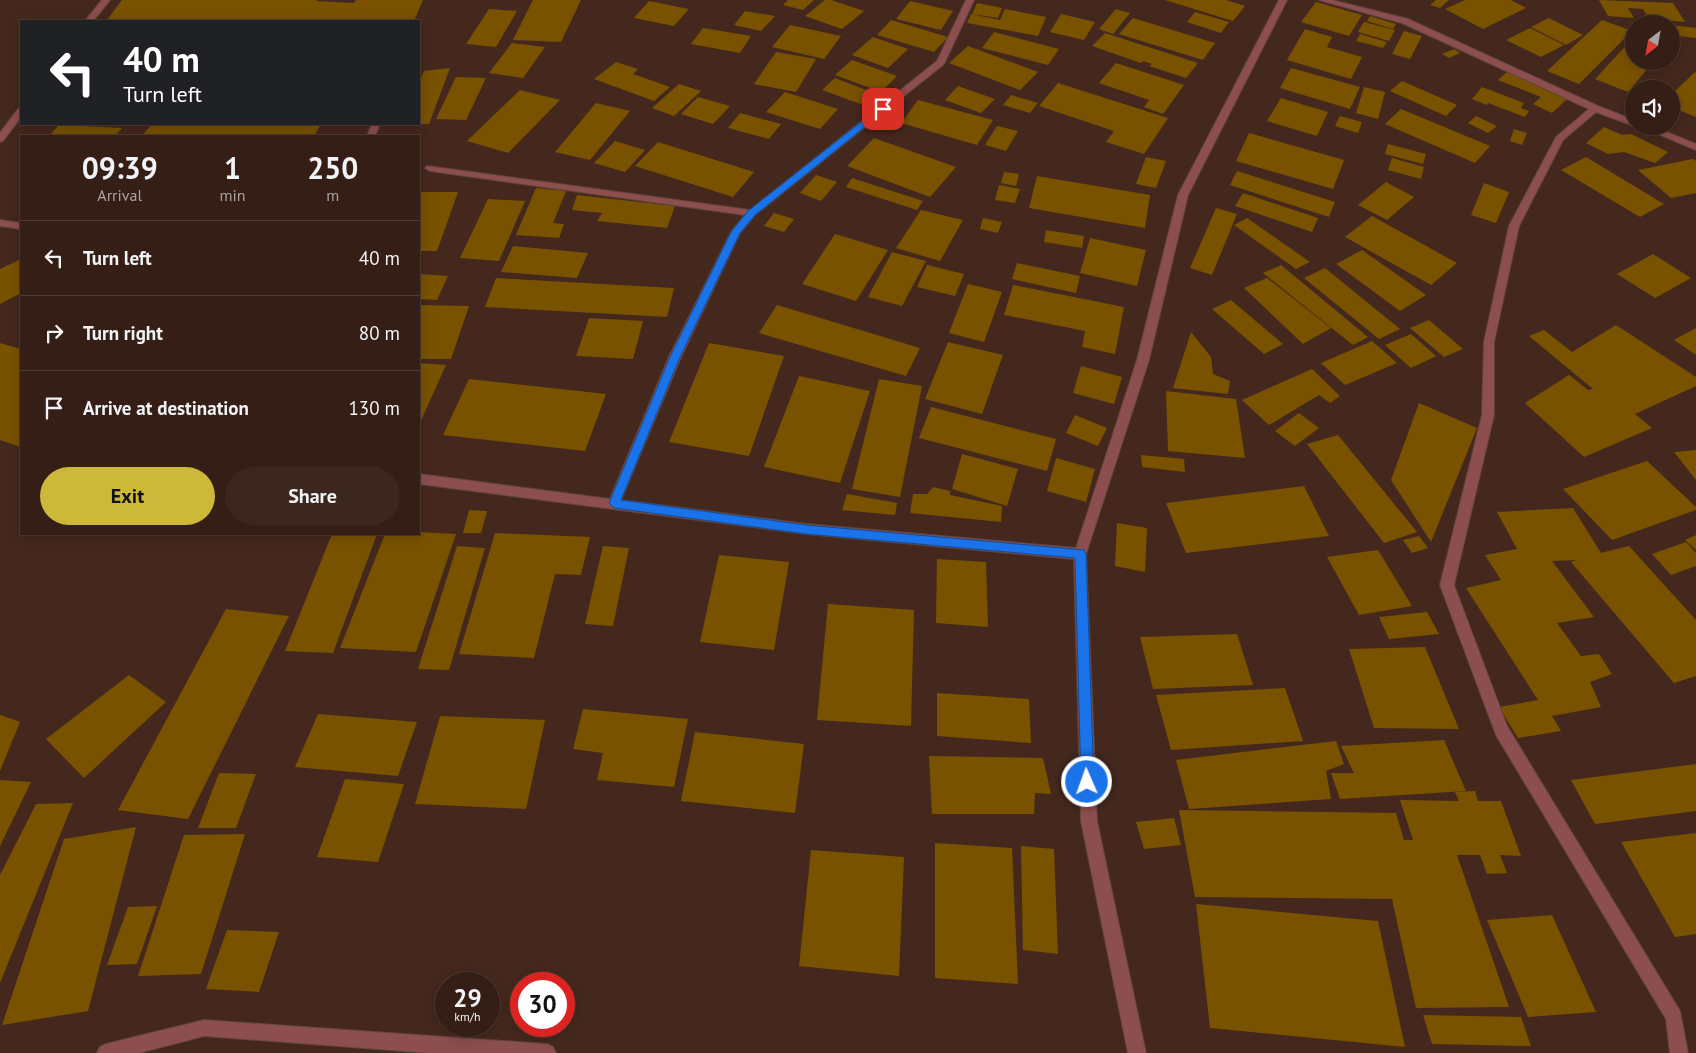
<!DOCTYPE html>
<style>
:root{--surface:#341e16;--page:#3c271f;--text:#f1f3f6;--muted:#a9a2a1;--line:#4e3c35;--accent:#ccb939}
body{margin:0;font-family:"PT Sans",sans-serif;background:var(--page);color:var(--text);height:100vh;display:flex;flex-direction:column;font-size:19px;white-space:nowrap}
*{box-sizing:border-box;margin:0}
p{font-size:16px;color:var(--muted)}
.icon{flex:none;width:28px;height:28px;fill:none;stroke:currentColor;stroke-width:2;stroke-linecap:round;stroke-linejoin:round}
.map{position:relative;flex:1;overflow:hidden}
.sheet{position:absolute;left:20px;top:135px;width:400px;height:400px;display:flex;flex-direction:column;background:var(--surface);border-radius:0px;box-shadow:0 2px 12px #0003,0 0 0 1px var(--line)}
.sheet>*{flex:none}
.guide{position:absolute;left:20px;top:20px;width:400px;height:105px;border-radius:0px;box-shadow:0 2px 12px #0003,0 0 0 1px var(--line);background:#202124;color:#fff;overflow:hidden}
.needle{width:32px;rotate:211deg}
.controls{position:absolute;left:1625px;top:15px;display:grid;gap:10px}
.controls a{display:grid;place-items:center;width:55px;height:55px;border-radius:50%;background:var(--surface);box-shadow:0 2px 12px #0003,0 0 0 1px var(--line);font-size:25px}
.speed{position:absolute;left:435px;top:972px;display:flex;gap:10px;font-size:25px;font-weight:700;text-align:center}
.speed>*{display:grid;place-content:center;width:65px;height:65px;border-radius:50%;background:var(--surface);box-shadow:0 2px 12px #0003,0 0 0 1px var(--line);line-height:1}
.speed small{font-size:12px;font-weight:400}
.speed .limit{border:8px solid #d22;background:#fff;color:#111}
.pin{position:absolute;display:grid;place-items:center;width:42px;height:42px;color:#fff;margin:-21px;border-radius:10px;box-shadow:0 2px 8px #0006}
.me{position:absolute;width:55px;margin:-28px;rotate:358deg;stroke-linejoin:round;filter:drop-shadow(0 0 4px #0008)}
.turn{display:flex;align-items:center;gap:18px;height:105px;padding:0 20px;font-size:22px}
.turn .icon{width:65px;height:65px;stroke-width:2.5}
.turn b{display:block;font-size:35px;line-height:42px}
.eta{display:flex;justify-content:space-evenly;align-items:center;height:85px;text-align:center}
.eta b{font-size:30px;font-weight:600;line-height:35px}
.button{display:flex;gap:10px;margin-top:auto;padding:10px 20px}
.button a{flex:1;height:58px;border-radius:30px;background:var(--accent);color:#111;font-size:20px;font-weight:600;line-height:58px;text-align:center}
.button a+a{background:var(--page);color:var(--text)}
ul{padding:0;list-style:none}
li{display:flex;align-items:center;gap:15px;height:75px;padding:0 20px;border-top:1px solid var(--line)}
li div{flex:1}
li b{display:block;font-size:19px}
li em{font-style:normal}
.map>svg:first-child{display:block}
</style>
<div class="map">
<svg width="1696" height="1053" viewBox="0 0 1696 1053">
<rect width="100%" height="100%" fill="#45281d"/>
<g fill="#795200">
<polygon points="122,0 318,0 316,1 354,3 356,0 423,0 414,21 106,21"/>
<polygon points="533,0 581,0 561,42 513,40"/>
<polygon points="788,0 814,0 803,10 783,5"/>
<polygon points="825,0 831,0 864,11 842,29 805,16"/>
<polygon points="1165,0 1226,0 1245,6 1233,21"/>
<polygon points="1436,0 1449,0 1440,8 1430,5"/>
<polygon points="1465,0 1511,0 1526,8 1483,29 1445,9"/>
<polygon points="1599,0 1673,3 1685,22 1649,19 1643,9 1628,8 1634,18 1608,16"/>
<polygon points="649,1 689,9 674,26 634,18"/>
<polygon points="910,1 953,11 941,30 896,19"/>
<polygon points="1316,2 1362,15 1349,36 1301,22"/>
<polygon points="977,3 1002,8 998,18 972,14"/>
<polygon points="489,9 517,11 496,47 466,44"/>
<polygon points="1005,9 1046,17 1038,36 967,23 971,14 1000,20"/>
<polygon points="1116,9 1130,13 1113,34 1099,29"/>
<polygon points="745,11 775,16 761,31 734,25"/>
<polygon points="1195,12 1229,22 1221,33 1187,22"/>
<polygon points="1061,14 1095,22 1084,40 1050,32"/>
<polygon points="1370,16 1396,24 1393,29 1367,21"/>
<polygon points="1133,18 1215,43 1203,60 1119,34"/>
<polygon points="1549,18 1583,35 1566,45 1531,27"/>
<polygon points="891,20 948,37 934,52 877,35"/>
<polygon points="1602,20 1632,31 1579,84 1547,71"/>
<polygon points="1364,22 1395,30 1389,41 1358,32"/>
<polygon points="790,25 841,36 824,59 772,47"/>
<polygon points="1671,25 1696,28 1696,38 1671,35"/>
<polygon points="703,28 751,36 740,53 691,44"/>
<polygon points="1530,28 1564,45 1541,57 1506,40"/>
<polygon points="1305,29 1332,37 1327,47 1362,57 1351,79 1287,60"/>
<polygon points="1404,31 1422,36 1410,59 1392,54"/>
<polygon points="994,32 1059,49 1048,65 982,48"/>
<polygon points="1105,33 1198,63 1186,78 1149,66 1152,64 1143,61 1141,63 1092,46"/>
<polygon points="1360,34 1387,42 1383,48 1356,41"/>
<polygon points="873,37 908,49 888,68 852,55"/>
<polygon points="1634,37 1634,61 1654,61 1628,92 1595,79"/>
<polygon points="512,43 545,47 523,78 489,73"/>
<polygon points="968,46 1038,72 1020,90 949,63"/>
<polygon points="1454,49 1460,53 1449,58 1442,54"/>
<polygon points="776,52 816,59 796,92 754,84"/>
<polygon points="852,60 897,76 881,92 835,75"/>
<polygon points="616,62 638,69 633,74 670,87 654,101 594,79"/>
<polygon points="1116,63 1184,85 1163,114 1144,107 1149,100 1099,83"/>
<polygon points="450,68 429,124 419,124 419,83 424,71"/>
<polygon points="1291,68 1360,87 1350,109 1280,88"/>
<polygon points="1507,72 1568,98 1552,113 1533,104 1541,97 1498,80"/>
<polygon points="1695,72 1696,73 1696,117 1671,107 1671,95"/>
<polygon points="456,77 486,78 466,120 436,119"/>
<polygon points="835,78 879,95 866,106 822,90"/>
<polygon points="1402,81 1457,105 1446,116 1390,91"/>
<polygon points="1058,83 1168,118 1144,154 1106,142 1114,131 1039,106"/>
<polygon points="679,84 701,91 674,116 652,108"/>
<polygon points="958,86 995,99 981,113 945,100"/>
<polygon points="1364,87 1385,92 1378,119 1356,113"/>
<polygon points="1482,87 1524,103 1521,108 1529,111 1525,117 1488,103 1487,105 1472,99"/>
<polygon points="520,90 560,100 508,153 467,141"/>
<polygon points="785,92 838,109 820,129 766,112"/>
<polygon points="1011,95 1038,103 1030,113 1003,105"/>
<polygon points="698,97 730,106 713,124 681,114"/>
<polygon points="1281,98 1328,112 1317,136 1267,121"/>
<polygon points="918,100 993,120 977,145 901,123"/>
<polygon points="596,103 630,111 590,160 555,152"/>
<polygon points="1401,109 1490,146 1475,163 1385,124"/>
<polygon points="740,113 781,124 769,139 728,128"/>
<polygon points="1340,116 1362,122 1358,133 1335,126"/>
<polygon points="1476,116 1497,126 1488,133 1468,123"/>
<polygon points="152,124 321,124 314,136 142,136"/>
<polygon points="59,125 122,128 115,136 49,136"/>
<polygon points="997,126 1018,131 1006,151 985,145"/>
<polygon points="1604,127 1622,135 1631,134 1668,152 1655,163 1624,152 1608,154 1586,143"/>
<polygon points="1514,129 1527,133 1522,145 1510,141"/>
<polygon points="1249,133 1344,160 1333,189 1236,161"/>
<polygon points="874,138 956,167 930,197 847,166"/>
<polygon points="615,141 645,150 625,172 594,163"/>
<polygon points="658,142 754,172 733,197 635,166"/>
<polygon points="1388,144 1426,154 1423,164 1385,154"/>
<polygon points="1146,157 1166,161 1156,188 1136,184"/>
<polygon points="1586,157 1664,204 1640,217 1561,170"/>
<polygon points="1392,158 1424,167 1421,179 1388,170"/>
<polygon points="1693,159 1696,161 1696,193 1671,198 1638,170"/>
<polygon points="1237,171 1335,202 1329,217 1230,185"/>
<polygon points="1004,172 1019,174 1016,186 1001,183"/>
<polygon points="816,175 837,182 821,201 800,193"/>
<polygon points="1037,176 1150,195 1145,228 1029,208"/>
<polygon points="852,178 923,201 917,210 846,187"/>
<polygon points="1386,182 1414,197 1387,220 1358,205"/>
<polygon points="1484,183 1509,192 1496,223 1471,215"/>
<polygon points="999,185 1020,189 1015,203 995,200"/>
<polygon points="536,188 566,191 553,223 564,224 559,238 516,235"/>
<polygon points="419,192 458,192 437,251 419,251"/>
<polygon points="1243,193 1318,218 1312,232 1235,206"/>
<polygon points="577,195 675,206 667,228 597,221 602,213 572,210"/>
<polygon points="488,199 525,201 499,261 460,258"/>
<polygon points="1216,208 1237,214 1212,275 1190,268"/>
<polygon points="921,210 963,220 940,261 896,248"/>
<polygon points="774,213 794,219 784,232 764,226"/>
<polygon points="1372,216 1457,263 1431,285 1345,237"/>
<polygon points="983,218 1002,222 998,233 980,229"/>
<polygon points="1247,218 1310,262 1296,269 1234,225"/>
<polygon points="1046,230 1084,236 1082,248 1044,242"/>
<polygon points="835,234 888,250 856,301 802,284"/>
<polygon points="1090,238 1146,250 1137,286 1080,273"/>
<polygon points="513,246 588,253 577,278 501,272"/>
<polygon points="1362,250 1426,295 1400,311 1336,264"/>
<polygon points="892,252 926,261 902,306 868,297"/>
<polygon points="1653,254 1691,278 1655,298 1617,274"/>
<polygon points="21,259 21,293 0,304 0,269"/>
<polygon points="1017,263 1080,276 1076,293 1012,279"/>
<polygon points="927,265 964,274 955,296 917,287"/>
<polygon points="1281,265 1368,337 1353,345 1263,273"/>
<polygon points="1325,268 1400,329 1379,339 1304,278"/>
<polygon points="419,274 448,276 437,300 419,299"/>
<polygon points="496,278 674,288 667,317 485,307"/>
<polygon points="1267,278 1331,328 1303,344 1244,288"/>
<polygon points="968,284 1002,292 984,342 949,333"/>
<polygon points="1013,285 1124,307 1115,354 1082,347 1085,331 1004,315"/>
<polygon points="1231,300 1283,344 1264,354 1212,309"/>
<polygon points="419,305 469,306 451,359 419,359"/>
<polygon points="777,305 920,348 906,376 759,333"/>
<polygon points="589,318 643,321 633,359 576,356"/>
<polygon points="1429,320 1463,349 1444,357 1410,328"/>
<polygon points="1616,325 1696,377 1696,386 1635,414 1652,428 1584,457 1525,403 1569,375 1588,390 1593,389 1529,336 1544,330 1572,352"/>
<polygon points="1696,328 1696,355 1674,340"/>
<polygon points="1191,332 1211,357 1213,374 1230,381 1228,394 1173,388"/>
<polygon points="1411,334 1436,356 1411,368 1385,345"/>
<polygon points="1372,341 1397,363 1345,385 1321,363"/>
<polygon points="948,342 1003,355 982,414 925,399"/>
<polygon points="0,343 21,349 21,447 0,440"/>
<polygon points="709,343 784,356 749,456 669,442"/>
<polygon points="419,363 446,365 419,425"/>
<polygon points="1081,366 1122,377 1114,404 1073,393"/>
<polygon points="1312,369 1340,396 1330,403 1319,395 1269,425 1242,400"/>
<polygon points="799,376 870,391 840,483 764,467"/>
<polygon points="469,379 606,394 585,451 443,435"/>
<polygon points="879,379 922,386 900,497 852,489"/>
<polygon points="1166,391 1236,399 1245,458 1168,451"/>
<polygon points="1419,403 1477,428 1431,542 1391,480"/>
<polygon points="931,407 1056,439 1047,471 919,438"/>
<polygon points="1299,413 1319,428 1295,446 1275,431"/>
<polygon points="1075,415 1107,428 1098,446 1066,433"/>
<polygon points="1338,435 1417,532 1384,543 1307,444"/>
<polygon points="1696,450 1696,480 1674,452"/>
<polygon points="962,454 1018,469 1007,506 952,489"/>
<polygon points="1141,455 1184,459 1185,472 1142,467"/>
<polygon points="1056,458 1095,469 1086,502 1047,491"/>
<polygon points="1647,461 1696,507 1696,510 1612,540 1563,489"/>
<polygon points="1304,486 1329,536 1186,553 1166,503"/>
<polygon points="933,487 950,491 950,495 1002,506 1001,522 910,513 913,494 927,494"/>
<polygon points="847,494 897,503 895,515 842,510"/>
<polygon points="1573,508 1601,553 1629,546 1696,620 1696,676 1674,683 1571,562 1577,560 1552,561 1594,617 1557,623 1581,656 1599,654 1612,674 1590,682 1601,707 1552,716 1561,731 1518,738 1499,707 1538,700 1466,588 1501,580 1485,555 1517,549 1497,512"/>
<polygon points="469,510 487,511 481,533 463,533"/>
<polygon points="1117,523 1147,528 1145,572 1115,566"/>
<polygon points="419,532 456,534 416,652 340,648 385,534"/>
<polygon points="495,533 590,537 581,575 555,574 534,658 459,654"/>
<polygon points="332,534 377,534 333,653 285,651"/>
<polygon points="1696,535 1696,550 1685,540"/>
<polygon points="1419,536 1428,548 1412,553 1403,540"/>
<polygon points="1686,542 1696,553 1696,566 1671,575 1652,554"/>
<polygon points="457,546 485,548 449,670 418,669"/>
<polygon points="603,546 629,548 613,626 585,624"/>
<polygon points="1378,550 1412,606 1359,615 1327,557"/>
<polygon points="719,555 789,562 774,650 700,642"/>
<polygon points="937,559 986,562 988,627 936,623"/>
<polygon points="828,604 914,610 911,726 817,720"/>
<polygon points="226,609 289,616 188,819 118,810"/>
<polygon points="1427,612 1439,634 1389,639 1379,617"/>
<polygon points="1237,634 1253,685 1153,689 1140,637"/>
<polygon points="1425,647 1459,729 1374,728 1349,649"/>
<polygon points="129,675 166,702 84,778 46,739"/>
<polygon points="1285,688 1303,741 1171,750 1156,695"/>
<polygon points="937,693 1029,699 1031,743 937,736"/>
<polygon points="583,709 688,719 674,787 597,780 603,753 573,749"/>
<polygon points="318,714 417,722 398,776 295,767"/>
<polygon points="0,715 20,722 0,771"/>
<polygon points="440,716 545,720 526,809 415,804"/>
<polygon points="695,732 804,744 795,813 681,801"/>
<polygon points="1444,740 1466,791 1340,799 1331,773 1354,773 1341,746"/>
<polygon points="1336,741 1344,764 1326,771 1331,799 1189,809 1176,760"/>
<polygon points="929,756 1043,758 1051,794 1035,793 1034,814 932,814"/>
<polygon points="1696,764 1696,811 1595,824 1571,780"/>
<polygon points="219,773 256,774 236,828 198,828"/>
<polygon points="345,779 404,784 378,862 317,857"/>
<polygon points="0,780 31,782 0,846"/>
<polygon points="1475,791 1478,801 1501,801 1521,856 1500,855 1507,873 1487,874 1480,855 1457,855 1509,1007 1416,1008 1392,899 1195,897 1179,810 1396,813 1404,840 1413,840 1400,800 1459,801 1455,792"/>
<polygon points="73,803 0,983 0,875 36,804"/>
<polygon points="1174,818 1181,845 1144,849 1136,822"/>
<polygon points="136,827 88,1011 2,1025 64,839"/>
<polygon points="1696,833 1696,934 1675,937 1621,842"/>
<polygon points="245,834 201,974 138,976 184,835"/>
<polygon points="935,843 1012,848 1018,984 935,978"/>
<polygon points="1021,846 1054,849 1058,954 1023,950"/>
<polygon points="811,850 904,857 899,976 799,966"/>
<polygon points="1196,904 1378,921 1405,1047 1210,1028"/>
<polygon points="157,906 137,964 107,965 128,907"/>
<polygon points="1552,915 1596,1012 1528,1017 1487,920"/>
<polygon points="227,930 279,932 259,992 206,989"/>
<polygon points="1423,1015 1521,1017 1531,1046 1432,1044"/>
</g>
<g fill="none" stroke-linecap="round" stroke-linejoin="round">
<defs>
<g id="minor">
<polygon points="102,0 110,0 93,21 85,21"/>
<polygon points="966,0 974,0 944,64 755,215 740,233 681,357 621,500 806,524 1076,548 1137,360 1178,195 1279,0 1287,0 1188,195 1149,360 1086,554 1097,821 1146,1053 1128,1053 1081,821 1074,559 806,534 419,484 419,474 610,499 669,357 731,232 745,215 430,171 425,168 427,166 750,210 937,61"/>
<polygon points="1319,0 1332,0 1408,19 1598,106 1634,120 1634,126 1596,112 1563,140 1519,226 1494,342 1494,415 1454,585 1507,726 1680,1011 1688,1053 1670,1053 1666,1019 1496,735 1440,585 1482,415 1484,342 1509,226 1556,137 1589,109 1402,23"/>
<polygon points="21,108 21,117 3,141 0,142 0,133 18,109"/>
<polygon points="372,124 380,124 375,136 367,136"/>
<polygon points="1639,126 1652,126 1696,144 1696,150"/>
<polygon points="0,220 21,223 21,229 0,226"/>
<polygon points="204,1020 547,1044 553,1047 556,1053 430,1053 204,1036 139,1053 97,1053 100,1047 106,1044"/>
</g>
</defs>
<use href="#minor" stroke="#60443a" stroke-width="2"/>
<use href="#minor" fill="#8c4e4f" fill-rule="evenodd"/>
</g>
<polygon fill="#1a73e8" stroke="#114b97" points="880,107 887,109 755,215 740,233 680,357 621,500 806,525 1084,550 1086,554 1094,782 1092,787 1087,789 1083,787 1081,782 1075,558 806,534 614,508 609,503 670,357 731,232 748,211"/>
</svg>
<div class="controls">
<a><svg class="needle" viewBox="-14 -14 28 28"><path d="M0-13l5 13h-10z" fill="#e53935"/><path d="M0 13l5-13h-10z" fill="#a9a2a1"/></svg></a>
<a><svg class="icon" aria-label="sound" viewBox="0 0 24 24"><path d="M4 9h4l5-4v14l-5-4H4zM17 9q2 3 0 6"/></svg></a>
</div>
<div class="speed"><div>29<small>km/h</small></div><div class="limit">30</div></div>
<div class="pin" style="left:883px;top:109px;background:#d93025"><svg class="icon" aria-label="arrive" viewBox="0 0 24 24"><path d="M6 21V4h12l-3 4 3 4H6"/></svg></div>
<svg class="me" style="left:1087px;top:782px" viewBox="-20 -20 40 40"><circle r="17" fill="#1a73e8" stroke="#fff" stroke-width="3"/><path d="M0-11L8 9 0 5-8 9z" fill="#fff"/></svg>
<div class="guide">
<div class="turn"><svg class="icon" aria-label="left" viewBox="0 0 24 24"><path d="M17 20v-9H6M10 6l-5 5 5 5"/></svg><div><b>40 m</b>Turn left</div></div>
</div>
<section class="sheet">
<div class="eta">
<div><b>09:39</b><p>Arrival</p></div>
<div><b>1</b><p>min</p></div>
<div><b>250</b><p>m</p></div>
</div>
<ul>
<li><svg class="icon" aria-label="left" viewBox="0 0 24 24"><path d="M17 20v-9H6M10 6l-5 5 5 5"/></svg><div><b>Turn left</b></div><em>40 m</em></li>
<li><svg class="icon" aria-label="right" viewBox="0 0 24 24"><path d="M7 20v-9h11M14 6l5 5-5 5"/></svg><div><b>Turn right</b></div><em>80 m</em></li>
<li><svg class="icon" aria-label="arrive" viewBox="0 0 24 24"><path d="M6 21V4h12l-3 4 3 4H6"/></svg><div><b>Arrive at destination</b></div><em>130 m</em></li>
</ul>
<div class="button"><a>Exit</a><a>Share</a></div>
</section>
</div>
